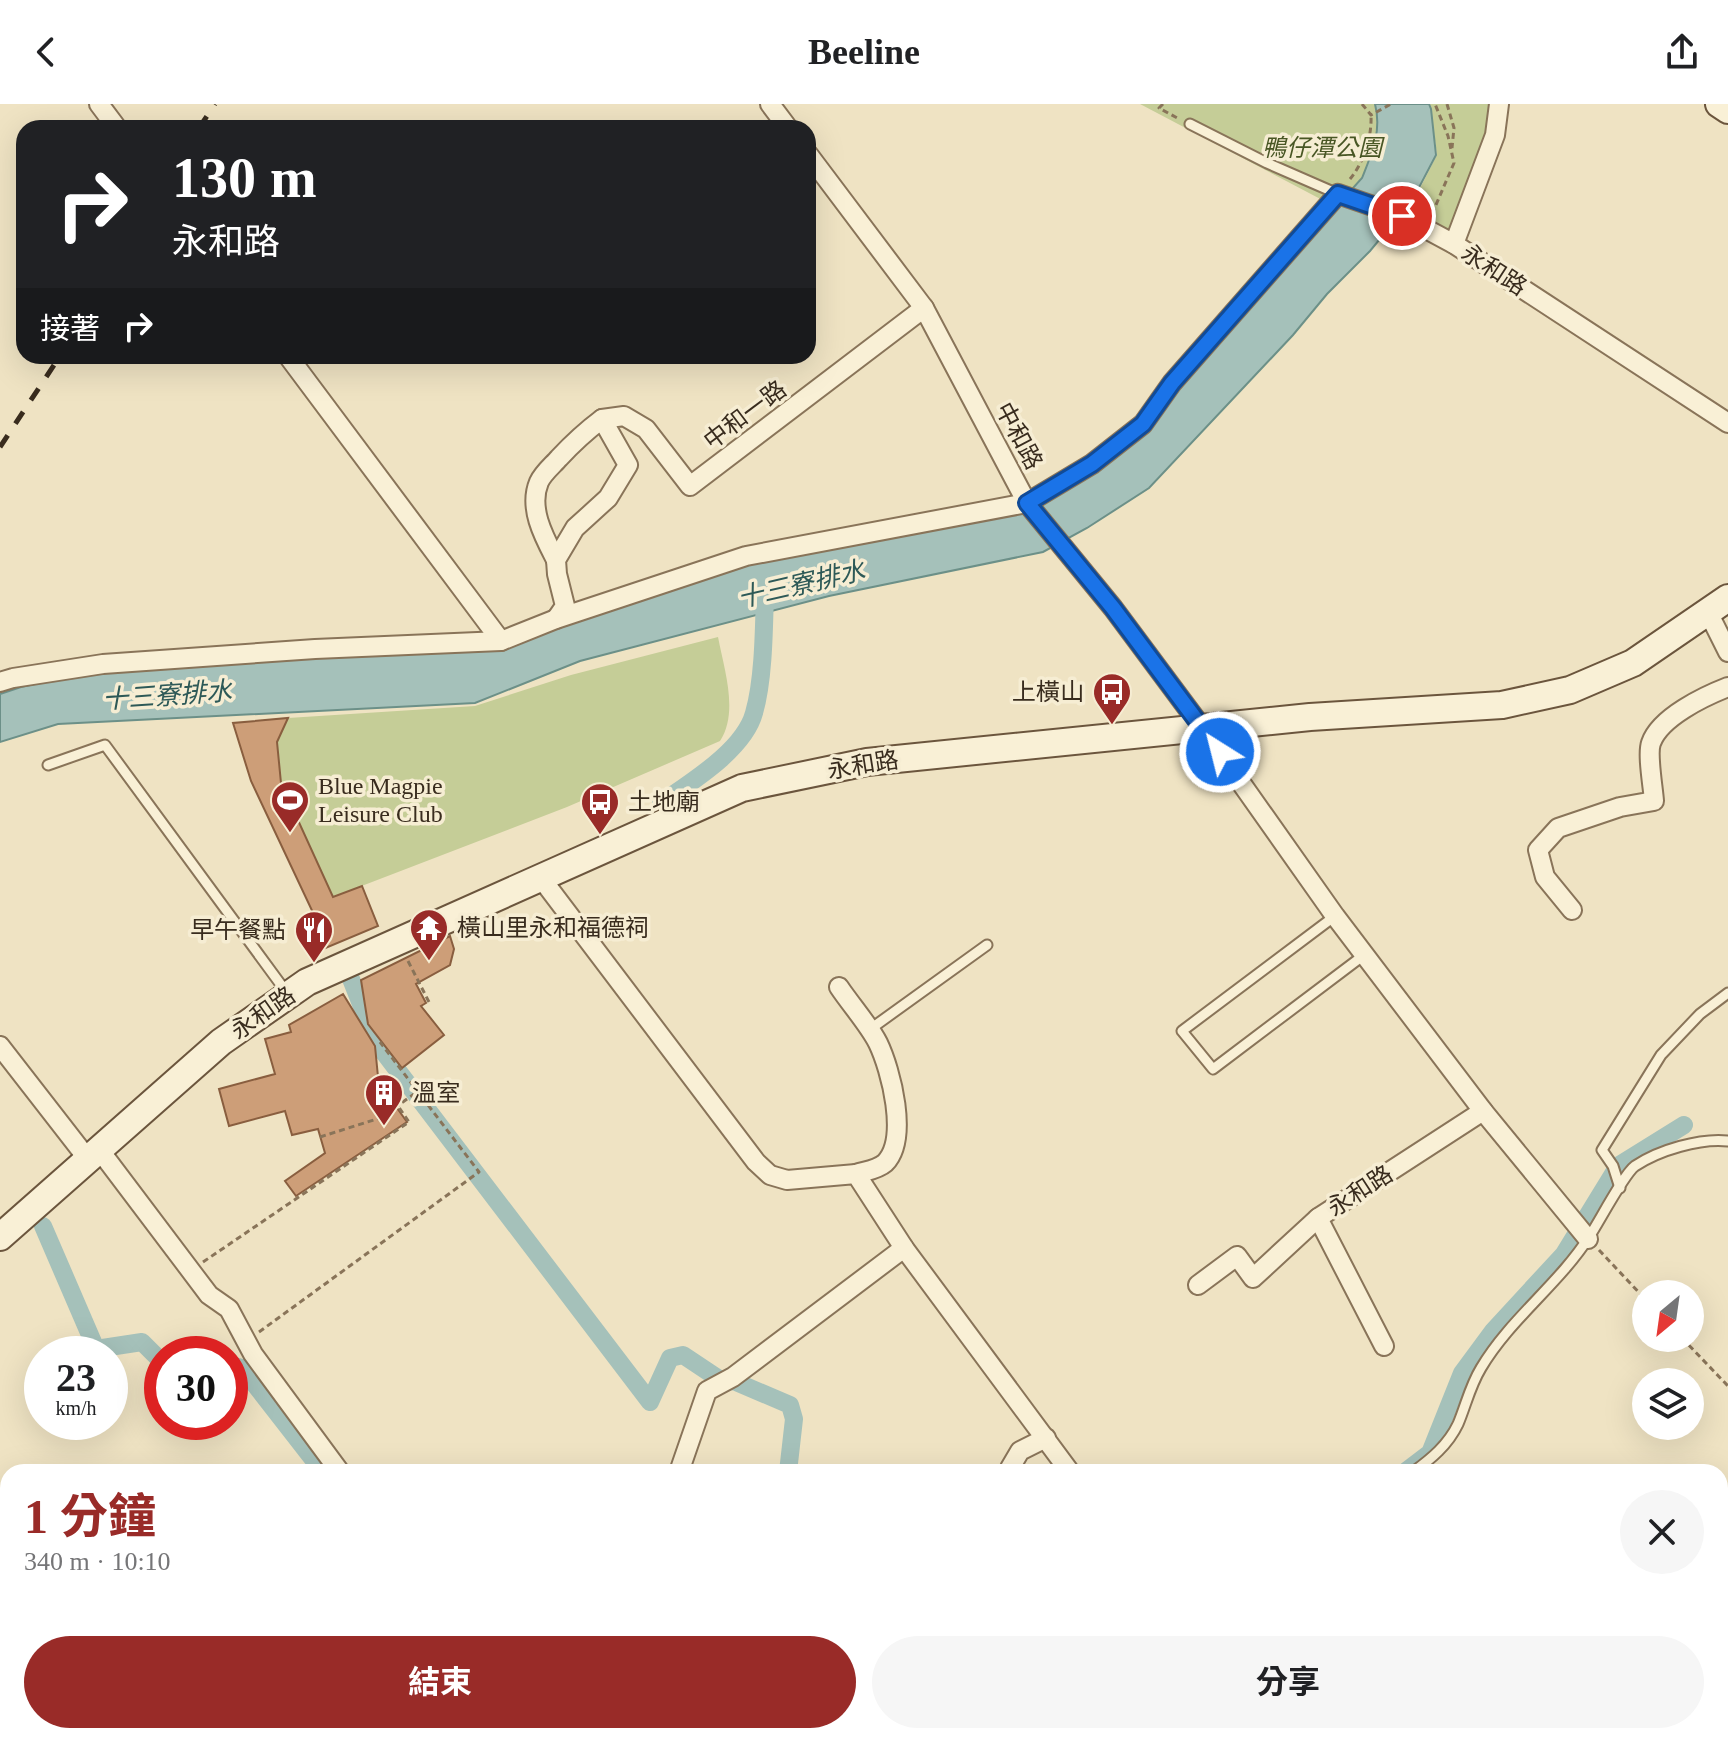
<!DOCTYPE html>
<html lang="zh-TW">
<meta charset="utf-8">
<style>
:root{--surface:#fff;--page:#f6f6f6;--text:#202124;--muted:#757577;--accent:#992b28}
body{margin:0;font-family:"Times New Roman","Noto Sans TC",serif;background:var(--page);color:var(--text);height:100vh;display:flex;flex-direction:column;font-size:30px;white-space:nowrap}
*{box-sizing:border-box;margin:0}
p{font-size:26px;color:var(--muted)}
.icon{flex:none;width:44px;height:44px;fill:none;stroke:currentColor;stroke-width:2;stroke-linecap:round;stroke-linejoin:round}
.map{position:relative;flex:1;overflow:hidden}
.panel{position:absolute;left:0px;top:1360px;width:1728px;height:280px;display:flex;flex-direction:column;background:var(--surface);border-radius:24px 24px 0 0;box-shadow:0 8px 32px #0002}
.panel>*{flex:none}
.hud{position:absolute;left:16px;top:16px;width:800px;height:244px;border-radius:24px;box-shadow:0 8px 32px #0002;background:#202124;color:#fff;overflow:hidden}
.needle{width:52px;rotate:209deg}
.controls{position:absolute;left:1632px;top:1176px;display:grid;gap:16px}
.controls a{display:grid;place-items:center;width:72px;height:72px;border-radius:50%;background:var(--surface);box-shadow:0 8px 32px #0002;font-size:40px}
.speed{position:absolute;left:24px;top:1232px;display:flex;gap:16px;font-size:40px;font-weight:700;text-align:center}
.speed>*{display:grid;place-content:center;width:104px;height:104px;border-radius:50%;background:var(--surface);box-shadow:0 8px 32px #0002;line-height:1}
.speed small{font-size:20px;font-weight:400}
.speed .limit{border:12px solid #d22;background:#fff;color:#111}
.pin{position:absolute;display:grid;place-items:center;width:68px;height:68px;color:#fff;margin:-34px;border:4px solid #fff;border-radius:50%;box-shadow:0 2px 8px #0007}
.me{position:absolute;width:88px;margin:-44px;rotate:324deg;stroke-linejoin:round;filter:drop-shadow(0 0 6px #0008)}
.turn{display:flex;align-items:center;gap:28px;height:168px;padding:0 24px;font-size:36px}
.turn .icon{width:104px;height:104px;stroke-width:2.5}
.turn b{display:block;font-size:56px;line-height:68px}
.then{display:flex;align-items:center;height:76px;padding:0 24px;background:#0003;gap:16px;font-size:30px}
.round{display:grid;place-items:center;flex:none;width:84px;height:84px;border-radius:42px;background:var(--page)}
.headline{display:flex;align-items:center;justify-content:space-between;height:136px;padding:0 24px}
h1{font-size:48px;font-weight:700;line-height:60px;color:var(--accent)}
.cta{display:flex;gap:16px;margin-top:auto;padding:16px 24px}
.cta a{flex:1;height:92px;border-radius:48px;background:var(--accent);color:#fff;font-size:32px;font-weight:700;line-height:92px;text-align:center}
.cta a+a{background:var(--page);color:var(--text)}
header{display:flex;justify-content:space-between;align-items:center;height:104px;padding:0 24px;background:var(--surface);font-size:36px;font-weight:700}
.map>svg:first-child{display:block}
</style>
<header><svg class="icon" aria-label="back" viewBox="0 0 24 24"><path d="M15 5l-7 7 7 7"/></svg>Beeline<svg class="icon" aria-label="share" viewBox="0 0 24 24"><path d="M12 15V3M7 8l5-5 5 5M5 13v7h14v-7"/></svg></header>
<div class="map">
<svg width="1728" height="1640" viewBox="0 0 1728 1640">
<rect width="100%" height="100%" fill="#efe3c3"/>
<g fill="#c5cd97">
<path d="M1140,0H1375L1376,3L1402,0L1378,14C1377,37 1369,70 1351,86C1344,91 1336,95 1328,99Z"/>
<polygon points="1430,0 1499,0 1454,138 1401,111 1414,96 1437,51"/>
<path d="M718,533C724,565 739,608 720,637L567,703L333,793L281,679L277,638L288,614L475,602L571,571Z"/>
</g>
<path fill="#a5c1ba" stroke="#6c9088" stroke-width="2" d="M1375,0H1429L1431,5L1436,51L1413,95L1370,147L1327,190L1293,231L1149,384L1087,424L1043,448L829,492L580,557L475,599L58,620L0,638V590L21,583L104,565L503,542L746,457L1019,409L1177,281L1362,74C1372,49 1382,27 1375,0Z"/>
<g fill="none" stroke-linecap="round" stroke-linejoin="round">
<polyline stroke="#6c9088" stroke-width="5" points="1044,1640 1049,1632"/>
<g stroke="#a5c1ba" stroke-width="18">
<path d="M661,699C691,678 744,646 754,609C764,575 764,521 765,485"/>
<polyline points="351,875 376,938 650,1298 670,1254 683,1251 719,1275 736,1278 790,1301 794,1315 788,1368"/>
<polyline points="43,1122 96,1245 142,1238 162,1258"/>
<polyline points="230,1261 242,1264 323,1368"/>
<polyline points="1405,1368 1430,1349 1462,1269 1493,1227 1564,1150 1618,1062 1684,1021"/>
<polyline points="167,1640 182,1632"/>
</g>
</g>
<g fill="#cd9e78" stroke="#895e3f" stroke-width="2">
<polygon points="288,614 277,638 281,679 333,793 362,782 378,822 316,848 307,831 316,815 251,677 233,619"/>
<polygon points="450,832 454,845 450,861 416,880 426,899 421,902 444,931 402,964 368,920 361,876"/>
<polygon points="343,890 375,942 382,1014 397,1004 407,1018 296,1092 285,1077 325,1049 318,1025 292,1031 285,1007 229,1022 219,985 275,970 265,935 291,928 289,921"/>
</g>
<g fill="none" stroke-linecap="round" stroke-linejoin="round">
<defs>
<g id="lane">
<polyline points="1190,20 1267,59 1338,90"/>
<polyline points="48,661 105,641 287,889"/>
<polyline points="1335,812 1182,927 1213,965 1364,851"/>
<polyline points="869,926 987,841"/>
<polyline points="1620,1084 1613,1062 1602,1046 1661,951 1700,910 1728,889"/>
<path d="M1413,1368C1431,1355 1448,1341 1458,1320C1466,1301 1470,1282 1481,1264C1510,1215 1558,1181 1589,1133C1599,1118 1624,1070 1635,1062C1659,1046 1700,1034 1728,1037"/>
</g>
<g id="street">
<polyline points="99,0 117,24"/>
<polyline points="770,0 788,24"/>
<polyline points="808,50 924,204 1027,399 1113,504 1203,625 1335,812 1483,1007 1588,1135"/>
<polyline points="1454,140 1495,31 1499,0"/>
<polyline points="288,252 501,537"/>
<path d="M556,456C544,433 528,404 539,378C543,369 553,361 559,354C573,339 586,327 602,315"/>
<polyline points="1708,508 1728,548"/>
<polyline points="556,515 565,502 557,470 556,456 575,424 608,394 628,361 602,315 624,312 646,325 690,382 924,204"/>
<polyline points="0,578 13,574 103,560 315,545 501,537 556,515 746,452 1027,399 1092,360 1143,320 1172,279 1338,90 1402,112 1454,140 1728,319"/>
<polyline points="541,774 756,1058 770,1071 787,1076 856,1070 904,1144 1070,1368"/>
<path d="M1572,806L1545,773L1538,746L1558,724L1620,703L1654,697C1653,683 1647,650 1651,639C1660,613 1705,592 1728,583"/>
<path d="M839,883C851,901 869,921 878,939C891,966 909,1035 885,1059C877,1066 865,1067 856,1070"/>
<polyline points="0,942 87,1054"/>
<polyline points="98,1044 209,1191 229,1205 253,1250 340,1368"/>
<polyline points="1198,1181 1237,1152 1253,1174 1318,1114"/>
<polyline points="1384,1242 1318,1114 1483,1007"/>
<polyline points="679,1368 707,1287 733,1273 904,1144"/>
<polyline points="1012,1368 1010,1364 1020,1347 1046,1334"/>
<polyline points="0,1415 8,1426"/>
<polyline points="162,1632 164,1640"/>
<polyline points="758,1632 769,1640"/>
<polyline points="197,1640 215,1632"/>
</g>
<g id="secondary">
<polyline points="1719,0 1728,6"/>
<polyline points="0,1133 221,938 307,878 742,684 867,658 1310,613 1502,601 1570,586 1633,559 1728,494"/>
<polyline points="1062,1640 1067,1632"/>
<polyline points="1695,1640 1698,1640"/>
</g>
</defs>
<use href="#lane" stroke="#897459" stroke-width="13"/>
<use href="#street" stroke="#897459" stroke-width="22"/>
<use href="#secondary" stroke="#6b553d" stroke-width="30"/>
<g stroke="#897459" stroke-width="3" stroke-dasharray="6 4" stroke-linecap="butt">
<polyline points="1163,0 1159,4 1179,15"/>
<polyline points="1362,0 1371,11 1391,0"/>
<polyline points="1447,0 1454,24 1452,44"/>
<path d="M1350,75C1364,58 1372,33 1371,11"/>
<polyline points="1432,110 1454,59 1448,32 1435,0"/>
<polyline points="408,857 430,900"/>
<polyline points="320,1033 380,1014 417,988"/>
<polyline points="1599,1146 1646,1196"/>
<polyline points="203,1158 409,1018 398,1002"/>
<polyline points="259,1228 479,1068 380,938"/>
<polyline points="1682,1234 1728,1282"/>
</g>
<use href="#lane" stroke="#f9f0d6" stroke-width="9"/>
<use href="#street" stroke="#f9f0d6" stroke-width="18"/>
<use href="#secondary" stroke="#f9f0d6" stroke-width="26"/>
<g stroke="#392c1e" stroke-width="5" stroke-dasharray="14 14" stroke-linecap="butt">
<polyline points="199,24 215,0"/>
<polyline points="0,343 60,252"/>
</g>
</g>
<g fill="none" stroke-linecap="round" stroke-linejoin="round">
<defs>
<polyline id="route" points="1220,648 1113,504 1027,399 1092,360 1143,320 1172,279 1338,90 1402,112"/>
</defs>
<use href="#route" stroke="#114b97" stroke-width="20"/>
<use href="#route" stroke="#1a73e8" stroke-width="14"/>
</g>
<defs>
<symbol id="bus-pin" viewBox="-11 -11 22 30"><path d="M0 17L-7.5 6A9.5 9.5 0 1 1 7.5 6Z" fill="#992b28" stroke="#f6edd3"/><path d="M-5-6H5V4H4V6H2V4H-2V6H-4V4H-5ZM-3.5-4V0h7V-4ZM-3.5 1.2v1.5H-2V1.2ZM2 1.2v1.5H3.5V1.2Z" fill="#fff"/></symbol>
<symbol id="stadium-pin" viewBox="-11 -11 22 30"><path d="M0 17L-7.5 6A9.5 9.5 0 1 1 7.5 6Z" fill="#992b28" stroke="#f6edd3"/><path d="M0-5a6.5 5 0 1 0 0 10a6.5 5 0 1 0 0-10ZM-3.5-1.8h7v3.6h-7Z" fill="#fff"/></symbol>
<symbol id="temple-pin" viewBox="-11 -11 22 30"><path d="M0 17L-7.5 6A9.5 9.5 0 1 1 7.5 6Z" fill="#992b28" stroke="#f6edd3"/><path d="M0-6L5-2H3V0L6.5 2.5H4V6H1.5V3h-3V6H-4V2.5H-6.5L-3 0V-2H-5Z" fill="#fff"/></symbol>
<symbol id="restaurant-pin" viewBox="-11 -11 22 30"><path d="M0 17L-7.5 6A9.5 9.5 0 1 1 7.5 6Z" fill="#992b28" stroke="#f6edd3"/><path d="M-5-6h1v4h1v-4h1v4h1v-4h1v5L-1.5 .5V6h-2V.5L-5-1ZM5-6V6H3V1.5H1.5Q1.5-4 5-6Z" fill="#fff"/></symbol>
<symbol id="building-pin" viewBox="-11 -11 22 30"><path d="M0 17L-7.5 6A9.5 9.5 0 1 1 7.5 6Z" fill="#992b28" stroke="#f6edd3"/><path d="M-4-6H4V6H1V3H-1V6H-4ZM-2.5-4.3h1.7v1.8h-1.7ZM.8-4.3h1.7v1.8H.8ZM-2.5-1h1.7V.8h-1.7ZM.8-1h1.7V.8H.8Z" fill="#fff"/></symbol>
</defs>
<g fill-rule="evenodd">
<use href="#bus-pin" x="1090" y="566" width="44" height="60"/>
<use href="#stadium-pin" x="268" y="674" width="44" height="60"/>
<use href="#bus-pin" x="578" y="676" width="44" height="60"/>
<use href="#temple-pin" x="407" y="802" width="44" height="60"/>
<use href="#restaurant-pin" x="292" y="804" width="44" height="60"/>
<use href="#building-pin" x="362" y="967" width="44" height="60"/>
</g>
<g text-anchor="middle" stroke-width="7" stroke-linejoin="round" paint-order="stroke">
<g font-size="24" font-style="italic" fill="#485624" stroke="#f6edd3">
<text x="1322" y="52">鴨仔潭公園</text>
</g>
<g font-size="24" fill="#392c1e" stroke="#f6edd3">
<text transform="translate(1494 166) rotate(33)" y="8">永和路</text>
<text transform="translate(745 311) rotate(-37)" y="8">中和一路</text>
<text transform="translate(1019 332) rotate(62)" y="8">中和路</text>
<text transform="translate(863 661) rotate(-9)" y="8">永和路</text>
<text transform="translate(263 909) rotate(-35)" y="8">永和路</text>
<text transform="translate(1360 1087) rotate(-33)" y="8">永和路</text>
</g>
<g font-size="24" fill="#392c1e" stroke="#f6edd3" text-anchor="start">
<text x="1084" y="596" text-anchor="end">上橫山</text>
<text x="318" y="690">Blue Magpie<tspan x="318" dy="28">Leisure Club</tspan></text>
<text x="628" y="706">土地廟</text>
<text x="457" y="832">橫山里永和福德祠</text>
<text x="286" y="834" text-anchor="end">早午餐點</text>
<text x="412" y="997">溫室</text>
</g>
<g font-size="26" font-style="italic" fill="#2d5957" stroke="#f6edd3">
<text transform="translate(801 480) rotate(-13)" y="9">十三寮排水</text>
<text transform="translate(167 591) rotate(-4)" y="9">十三寮排水</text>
</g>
</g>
</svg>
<div class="controls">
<a><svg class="needle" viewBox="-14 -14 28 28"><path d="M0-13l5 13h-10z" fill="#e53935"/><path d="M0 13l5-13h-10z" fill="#757577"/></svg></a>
<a><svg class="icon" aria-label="layers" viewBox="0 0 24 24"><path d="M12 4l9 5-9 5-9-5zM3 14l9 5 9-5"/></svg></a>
</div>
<div class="speed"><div>23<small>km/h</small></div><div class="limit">30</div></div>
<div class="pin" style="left:1402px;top:112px;background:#d93025"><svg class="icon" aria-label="arrive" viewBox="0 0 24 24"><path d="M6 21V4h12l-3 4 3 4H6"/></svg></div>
<svg class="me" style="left:1220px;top:648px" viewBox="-20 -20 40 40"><circle r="17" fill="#1a73e8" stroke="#fff" stroke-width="3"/><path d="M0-11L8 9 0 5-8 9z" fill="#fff"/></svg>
<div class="hud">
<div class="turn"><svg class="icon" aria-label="right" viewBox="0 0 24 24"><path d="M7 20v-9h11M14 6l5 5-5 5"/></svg><div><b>130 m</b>永和路</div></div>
<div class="then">接著<svg class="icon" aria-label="right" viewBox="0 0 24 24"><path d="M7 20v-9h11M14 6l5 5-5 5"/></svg></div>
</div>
<section class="panel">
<div class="headline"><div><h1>1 分鐘</h1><p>340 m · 10:10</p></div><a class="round"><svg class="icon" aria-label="close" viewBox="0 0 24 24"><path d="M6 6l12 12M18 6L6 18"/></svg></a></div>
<div class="cta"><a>結束</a><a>分享</a></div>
</section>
</div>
